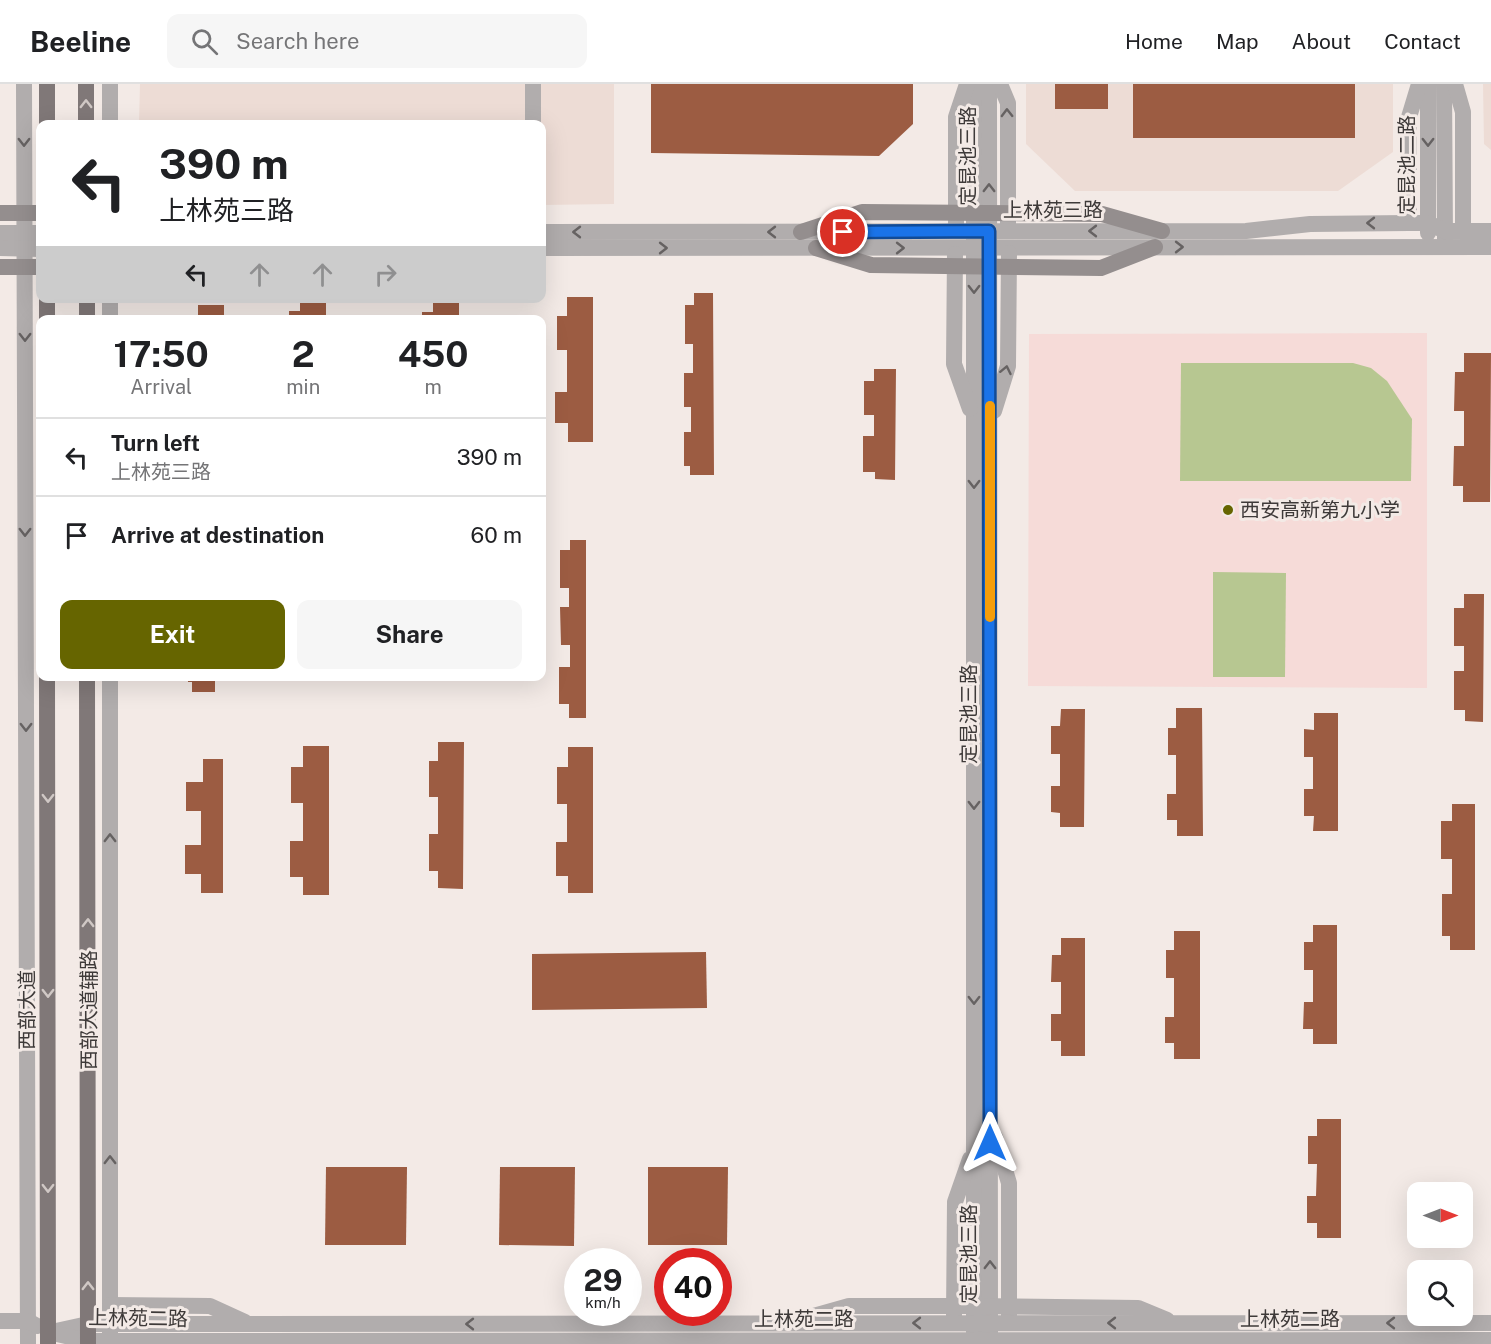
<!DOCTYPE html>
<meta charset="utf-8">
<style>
:root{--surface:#fff;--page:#f6f6f6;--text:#202124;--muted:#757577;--line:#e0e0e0;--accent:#666500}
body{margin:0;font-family:"Public Sans","Noto Sans SC",sans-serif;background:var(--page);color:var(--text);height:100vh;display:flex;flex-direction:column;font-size:22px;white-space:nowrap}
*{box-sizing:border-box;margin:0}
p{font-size:20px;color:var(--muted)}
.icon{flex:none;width:33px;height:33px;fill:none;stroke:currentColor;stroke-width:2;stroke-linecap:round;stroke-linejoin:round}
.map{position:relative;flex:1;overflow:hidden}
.panel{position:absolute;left:36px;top:231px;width:510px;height:366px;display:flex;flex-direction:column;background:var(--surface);border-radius:12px;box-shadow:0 6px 24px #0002}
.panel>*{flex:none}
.top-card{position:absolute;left:36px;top:36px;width:510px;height:183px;border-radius:12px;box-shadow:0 6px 24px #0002;background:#fff;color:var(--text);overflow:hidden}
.needle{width:39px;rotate:90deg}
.buttons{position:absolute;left:1407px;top:1098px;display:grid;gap:12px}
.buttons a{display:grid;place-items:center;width:66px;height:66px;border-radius:12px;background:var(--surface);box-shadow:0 6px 24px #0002;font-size:30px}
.speed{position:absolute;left:564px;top:1164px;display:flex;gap:12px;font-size:30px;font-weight:700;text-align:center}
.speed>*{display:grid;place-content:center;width:78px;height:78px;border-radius:50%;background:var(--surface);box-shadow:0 6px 24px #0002;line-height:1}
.speed small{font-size:15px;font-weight:400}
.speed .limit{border:9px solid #d22;background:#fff;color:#111}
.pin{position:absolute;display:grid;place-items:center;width:51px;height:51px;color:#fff;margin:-26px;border:3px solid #fff;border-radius:50%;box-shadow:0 2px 6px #0007}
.me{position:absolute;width:66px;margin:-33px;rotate:0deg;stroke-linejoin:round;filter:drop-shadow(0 0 4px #0008)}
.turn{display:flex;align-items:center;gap:21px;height:126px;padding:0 24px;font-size:27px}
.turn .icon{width:78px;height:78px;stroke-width:2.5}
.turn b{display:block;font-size:42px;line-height:51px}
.lanes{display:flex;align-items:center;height:57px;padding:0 24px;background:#0003;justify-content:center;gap:30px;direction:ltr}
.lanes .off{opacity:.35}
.eta{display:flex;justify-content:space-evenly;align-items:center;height:102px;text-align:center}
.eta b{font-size:36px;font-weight:700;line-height:42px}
.cta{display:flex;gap:12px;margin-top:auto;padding:12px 24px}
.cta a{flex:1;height:69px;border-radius:12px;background:var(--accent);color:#fff;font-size:24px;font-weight:700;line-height:69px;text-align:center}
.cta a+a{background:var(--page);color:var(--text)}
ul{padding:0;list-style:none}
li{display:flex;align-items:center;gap:18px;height:78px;padding:0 24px;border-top:2px solid var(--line)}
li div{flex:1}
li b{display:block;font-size:22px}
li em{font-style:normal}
header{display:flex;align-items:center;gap:36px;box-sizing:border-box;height:84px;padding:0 30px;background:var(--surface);border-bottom:2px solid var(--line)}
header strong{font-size:28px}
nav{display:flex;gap:33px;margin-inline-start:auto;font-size:21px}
.search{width:420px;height:54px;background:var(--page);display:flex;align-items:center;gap:15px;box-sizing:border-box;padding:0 21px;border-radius:12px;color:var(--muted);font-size:22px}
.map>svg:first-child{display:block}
</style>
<header>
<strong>Beeline</strong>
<div class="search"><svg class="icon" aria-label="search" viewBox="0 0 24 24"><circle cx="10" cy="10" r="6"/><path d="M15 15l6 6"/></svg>Search here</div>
<nav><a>Home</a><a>Map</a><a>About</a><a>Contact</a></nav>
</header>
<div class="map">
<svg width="1491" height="1260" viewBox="0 0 1491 1260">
<rect width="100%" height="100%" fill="#f3eae6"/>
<g fill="#eddcd5">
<polygon points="140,0 614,0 614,120 542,121 542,40 139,40"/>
<polygon points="1026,0 1393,0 1393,68 1338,107 1075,107 1026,60"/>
<polygon points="1483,0 1491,0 1491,66 1484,60"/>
</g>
<polygon fill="#f6dbd8" points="1427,249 1427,604 1028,602 1029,250"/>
<g fill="#b7c791">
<polygon points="1181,279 1353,279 1371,284 1387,297 1412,335 1411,397 1180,397"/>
<polygon points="1213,488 1286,489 1285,593 1213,593"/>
</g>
<g fill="#9c5c42">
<polygon points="651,0 913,0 913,40 879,72 651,69"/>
<rect x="1055" y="0" width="53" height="25"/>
<rect x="1133" y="0" width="222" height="54"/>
<polygon points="694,209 713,209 714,391 690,391 690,382 684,382 684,348 691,348 691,323 684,323 684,289 693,289 693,260 685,260 685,221 694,221"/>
<polygon points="567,213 593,213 593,358 568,358 568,339 555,339 555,308 567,308 567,266 557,266 557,232 567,232"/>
<polygon points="300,214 326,214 326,236 289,236 289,227 300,227"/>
<polygon points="433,214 459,214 459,236 422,236 422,228 433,228"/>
<rect x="198" y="221" width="26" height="15"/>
<polygon points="1464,269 1491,269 1490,418 1463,418 1463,402 1453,402 1454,362 1464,362 1464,327 1454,327 1455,288 1464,288"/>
<polygon points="874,285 896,285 895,396 875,395 875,388 863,388 863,352 874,352 874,331 864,331 864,297 874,297"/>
<polygon points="570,456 586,456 586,634 569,634 569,620 559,620 559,583 570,583 570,561 561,561 560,523 569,523 569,504 560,504 560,466 570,466"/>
<polygon points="1464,510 1484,510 1483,638 1465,637 1465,626 1454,626 1454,587 1464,587 1464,562 1454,562 1454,524 1464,524"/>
<polygon points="188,592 215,592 215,608 192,608 192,598 188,598"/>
<polygon points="1176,624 1202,624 1203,752 1177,752 1177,736 1167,736 1167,710 1176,710 1176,671 1168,671 1168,644 1176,644"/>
<polygon points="1061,625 1085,625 1084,743 1060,743 1060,729 1051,728 1051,702 1060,702 1060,670 1051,670 1051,642 1060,642"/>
<polygon points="1314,629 1338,629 1338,747 1313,747 1314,732 1304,732 1304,705 1313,705 1313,673 1304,673 1304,645 1314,646"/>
<polygon points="438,658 464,658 463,805 438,804 438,787 429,787 429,750 438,750 438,713 429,713 429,677 438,677"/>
<polygon points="303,662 329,662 329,811 303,811 303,793 290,793 290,757 303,757 303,719 291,719 291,683 303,683"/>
<polygon points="568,663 593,663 593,809 568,809 568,792 556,792 556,758 567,758 567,720 557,720 557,683 568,683"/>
<polygon points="203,675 223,675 223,809 201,809 201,790 185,790 185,761 201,761 201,727 186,727 186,698 203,698"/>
<polygon points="1452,720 1475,720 1475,866 1450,866 1450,852 1442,852 1442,810 1452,810 1452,775 1441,775 1441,737 1452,737"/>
<polygon points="1313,841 1337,841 1337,960 1313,960 1313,945 1303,945 1304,918 1313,918 1313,886 1304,886 1304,858 1313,858"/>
<polygon points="1174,847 1200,847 1200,975 1174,975 1174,959 1165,959 1165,933 1174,933 1174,894 1166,894 1166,866 1174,866"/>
<polygon points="1061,854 1085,854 1085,972 1061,972 1061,957 1051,957 1051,930 1061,930 1061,898 1051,898 1052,871 1061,871"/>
<polygon points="706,868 707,924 532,926 532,870"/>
<polygon points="1317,1035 1341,1035 1341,1154 1317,1154 1317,1139 1307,1139 1307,1112 1316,1112 1317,1080 1308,1080 1308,1052 1317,1052"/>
<polygon points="326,1083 407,1083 406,1161 325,1161"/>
<polygon points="500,1083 575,1083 574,1162 499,1161"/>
<polygon points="648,1083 728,1083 727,1161 648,1161"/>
</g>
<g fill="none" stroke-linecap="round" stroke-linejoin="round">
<g stroke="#b1adad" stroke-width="16">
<polyline points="24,0 28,1260"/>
<polyline points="110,0 110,40"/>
<polyline points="533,0 533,40"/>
<polyline points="110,214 110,236"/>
<polyline points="110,592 110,1253"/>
<polyline points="0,1237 28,1237 37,1242"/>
</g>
<g stroke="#b1adad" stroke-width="16">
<polyline points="974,0 974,1250"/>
<polyline points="989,0 990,1250"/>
<polyline points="1000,0 1008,19 1008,143"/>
<polyline points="1428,0 1428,149"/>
<polyline points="1444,0 1445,155"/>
<polyline points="1455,0 1463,28 1463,147"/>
<polyline points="1409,139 1409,33 1419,0"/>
<polyline points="956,141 956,33 967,0"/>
<polyline points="542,148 1246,147 1310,140 1409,139 1428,139 1445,147 1491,147"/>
<polyline points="0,149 40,149"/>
<polyline points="0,164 40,165"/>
<polyline points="542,164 1491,163"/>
<polyline points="955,170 954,280 970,325"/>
<polyline points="994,327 1008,282 1009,169"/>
<polyline points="995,1053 1009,1099 1009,1232"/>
<polyline points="110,1221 210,1222 245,1238"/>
<polyline points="954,1232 955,1118 970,1075"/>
<polyline points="810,1233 849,1222 974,1222 1138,1224 1167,1236"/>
<polyline points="56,1247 88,1240 1491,1239"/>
<polyline points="48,1248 88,1257 1491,1256"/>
</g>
<g stroke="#948e8e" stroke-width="16">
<polyline points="0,129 40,129"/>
<polyline points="801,148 862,128 1102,130 1162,147"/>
<polyline points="816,164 871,181 1101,184 1155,163"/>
<polyline points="0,183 40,183"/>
</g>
<g stroke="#807878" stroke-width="16">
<polyline points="47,40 47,0"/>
<polyline points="86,40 86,0"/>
<polyline points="47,214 47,236"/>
<polyline points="87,214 87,236"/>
<polyline points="47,592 48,1260"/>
<polyline points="87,592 88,1260"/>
</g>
</g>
<defs><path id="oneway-chevron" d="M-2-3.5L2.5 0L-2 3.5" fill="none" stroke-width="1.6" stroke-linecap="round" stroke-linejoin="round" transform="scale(1.5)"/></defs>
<g stroke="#d0c8c5">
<use href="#oneway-chevron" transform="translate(86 20) rotate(-90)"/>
<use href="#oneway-chevron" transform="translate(48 714) rotate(90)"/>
<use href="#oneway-chevron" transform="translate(88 839) rotate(-90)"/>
<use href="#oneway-chevron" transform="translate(48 909) rotate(90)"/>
<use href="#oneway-chevron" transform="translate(48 1104) rotate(90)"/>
<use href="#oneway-chevron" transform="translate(88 1202) rotate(-90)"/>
</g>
<g stroke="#666262">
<use href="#oneway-chevron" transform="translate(1007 29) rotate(-91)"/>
<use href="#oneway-chevron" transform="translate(24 58) rotate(90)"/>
<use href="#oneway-chevron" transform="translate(1428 58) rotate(90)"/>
<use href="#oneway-chevron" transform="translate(989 104) rotate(-90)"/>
<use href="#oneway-chevron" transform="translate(1371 139) rotate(180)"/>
<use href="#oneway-chevron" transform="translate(1093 147) rotate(180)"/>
<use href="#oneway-chevron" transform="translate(577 148) rotate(180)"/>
<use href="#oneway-chevron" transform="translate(772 148) rotate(180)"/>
<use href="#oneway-chevron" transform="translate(1179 163)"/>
<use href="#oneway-chevron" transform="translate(663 164)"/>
<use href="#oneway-chevron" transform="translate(900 164)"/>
<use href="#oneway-chevron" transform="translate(974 205) rotate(90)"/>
<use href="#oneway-chevron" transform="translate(25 253) rotate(90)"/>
<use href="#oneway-chevron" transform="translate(1006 286) rotate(-78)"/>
<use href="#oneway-chevron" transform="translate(974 400) rotate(90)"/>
<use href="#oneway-chevron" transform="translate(25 448) rotate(90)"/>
<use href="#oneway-chevron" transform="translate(26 643) rotate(90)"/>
<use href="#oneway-chevron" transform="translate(974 721) rotate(90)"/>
<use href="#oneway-chevron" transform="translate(110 754) rotate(-90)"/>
<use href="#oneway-chevron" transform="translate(974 916) rotate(90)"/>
<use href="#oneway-chevron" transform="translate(110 1076) rotate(-90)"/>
<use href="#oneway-chevron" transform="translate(990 1181) rotate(-90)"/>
<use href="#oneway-chevron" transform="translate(917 1239) rotate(180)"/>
<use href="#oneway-chevron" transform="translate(1112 1239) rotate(-180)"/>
<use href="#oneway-chevron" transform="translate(1391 1239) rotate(-180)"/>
<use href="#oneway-chevron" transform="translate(470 1240) rotate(180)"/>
</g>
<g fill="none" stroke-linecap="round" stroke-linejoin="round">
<defs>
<polyline id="route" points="843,148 989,147 990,1059"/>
</defs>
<use href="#route" stroke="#114b97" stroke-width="15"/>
<use href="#route" stroke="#1a73e8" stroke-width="10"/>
<polyline stroke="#f59e0b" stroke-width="10" points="990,322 990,533"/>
</g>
<circle fill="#666500" stroke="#f3eae6" stroke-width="2" cx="1228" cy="426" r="6"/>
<g text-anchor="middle" stroke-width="6" stroke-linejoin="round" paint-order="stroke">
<g font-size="20" fill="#3e3a39" stroke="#f3eae6">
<text transform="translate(968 72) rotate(-90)" y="7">定昆池三路</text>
<text transform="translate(1407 81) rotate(-90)" y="7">定昆池二路</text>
<text x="1053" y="133">上林苑三路</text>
<text transform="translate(969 630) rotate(-90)" y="7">定昆池三路</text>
<text transform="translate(27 926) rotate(-90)" y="7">西部大道</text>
<text transform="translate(89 926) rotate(-90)" y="7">西部大道辅路</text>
<text transform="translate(969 1170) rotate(-90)" y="7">定昆池三路</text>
<text transform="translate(138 1234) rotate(1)" y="7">上林苑二路</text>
<text x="804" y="1242">上林苑二路</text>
<text x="1290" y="1242">上林苑二路</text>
</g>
<g font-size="20" fill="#3e3a39" stroke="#f3eae6" text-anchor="start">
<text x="1240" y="433">西安高新第九小学</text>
</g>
</g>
</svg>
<div class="buttons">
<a><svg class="needle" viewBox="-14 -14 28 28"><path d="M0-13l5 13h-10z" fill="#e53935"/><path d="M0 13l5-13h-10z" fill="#757577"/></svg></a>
<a><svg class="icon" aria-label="search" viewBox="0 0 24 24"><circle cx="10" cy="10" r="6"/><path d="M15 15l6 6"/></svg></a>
</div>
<div class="speed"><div>29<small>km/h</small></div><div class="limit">40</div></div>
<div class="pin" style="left:843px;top:148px;background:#d93025"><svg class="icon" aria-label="arrive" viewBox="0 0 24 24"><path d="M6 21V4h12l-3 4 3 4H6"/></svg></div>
<svg class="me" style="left:990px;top:1059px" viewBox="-20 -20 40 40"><path d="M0-17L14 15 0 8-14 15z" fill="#1a73e8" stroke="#fff" stroke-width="4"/></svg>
<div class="top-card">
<div class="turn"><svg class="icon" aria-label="left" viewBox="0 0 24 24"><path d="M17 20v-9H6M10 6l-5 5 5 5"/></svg><div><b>390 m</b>上林苑三路</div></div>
<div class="lanes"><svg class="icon" aria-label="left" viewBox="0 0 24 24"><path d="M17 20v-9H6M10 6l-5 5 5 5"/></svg><svg class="icon off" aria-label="ahead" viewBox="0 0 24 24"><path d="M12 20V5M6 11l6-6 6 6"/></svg><svg class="icon off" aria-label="ahead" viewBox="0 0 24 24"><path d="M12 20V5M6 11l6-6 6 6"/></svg><svg class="icon off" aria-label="right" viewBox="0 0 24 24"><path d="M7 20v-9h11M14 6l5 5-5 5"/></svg></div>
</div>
<section class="panel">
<div class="eta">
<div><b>17:50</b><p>Arrival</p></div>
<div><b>2</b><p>min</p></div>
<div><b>450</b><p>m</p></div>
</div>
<ul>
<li><svg class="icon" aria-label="left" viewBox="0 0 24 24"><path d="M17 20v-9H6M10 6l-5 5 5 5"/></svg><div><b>Turn left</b><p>上林苑三路</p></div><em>390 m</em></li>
<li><svg class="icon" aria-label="arrive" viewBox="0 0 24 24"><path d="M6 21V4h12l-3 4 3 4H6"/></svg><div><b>Arrive at destination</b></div><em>60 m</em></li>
</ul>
<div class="cta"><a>Exit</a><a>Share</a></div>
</section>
</div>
